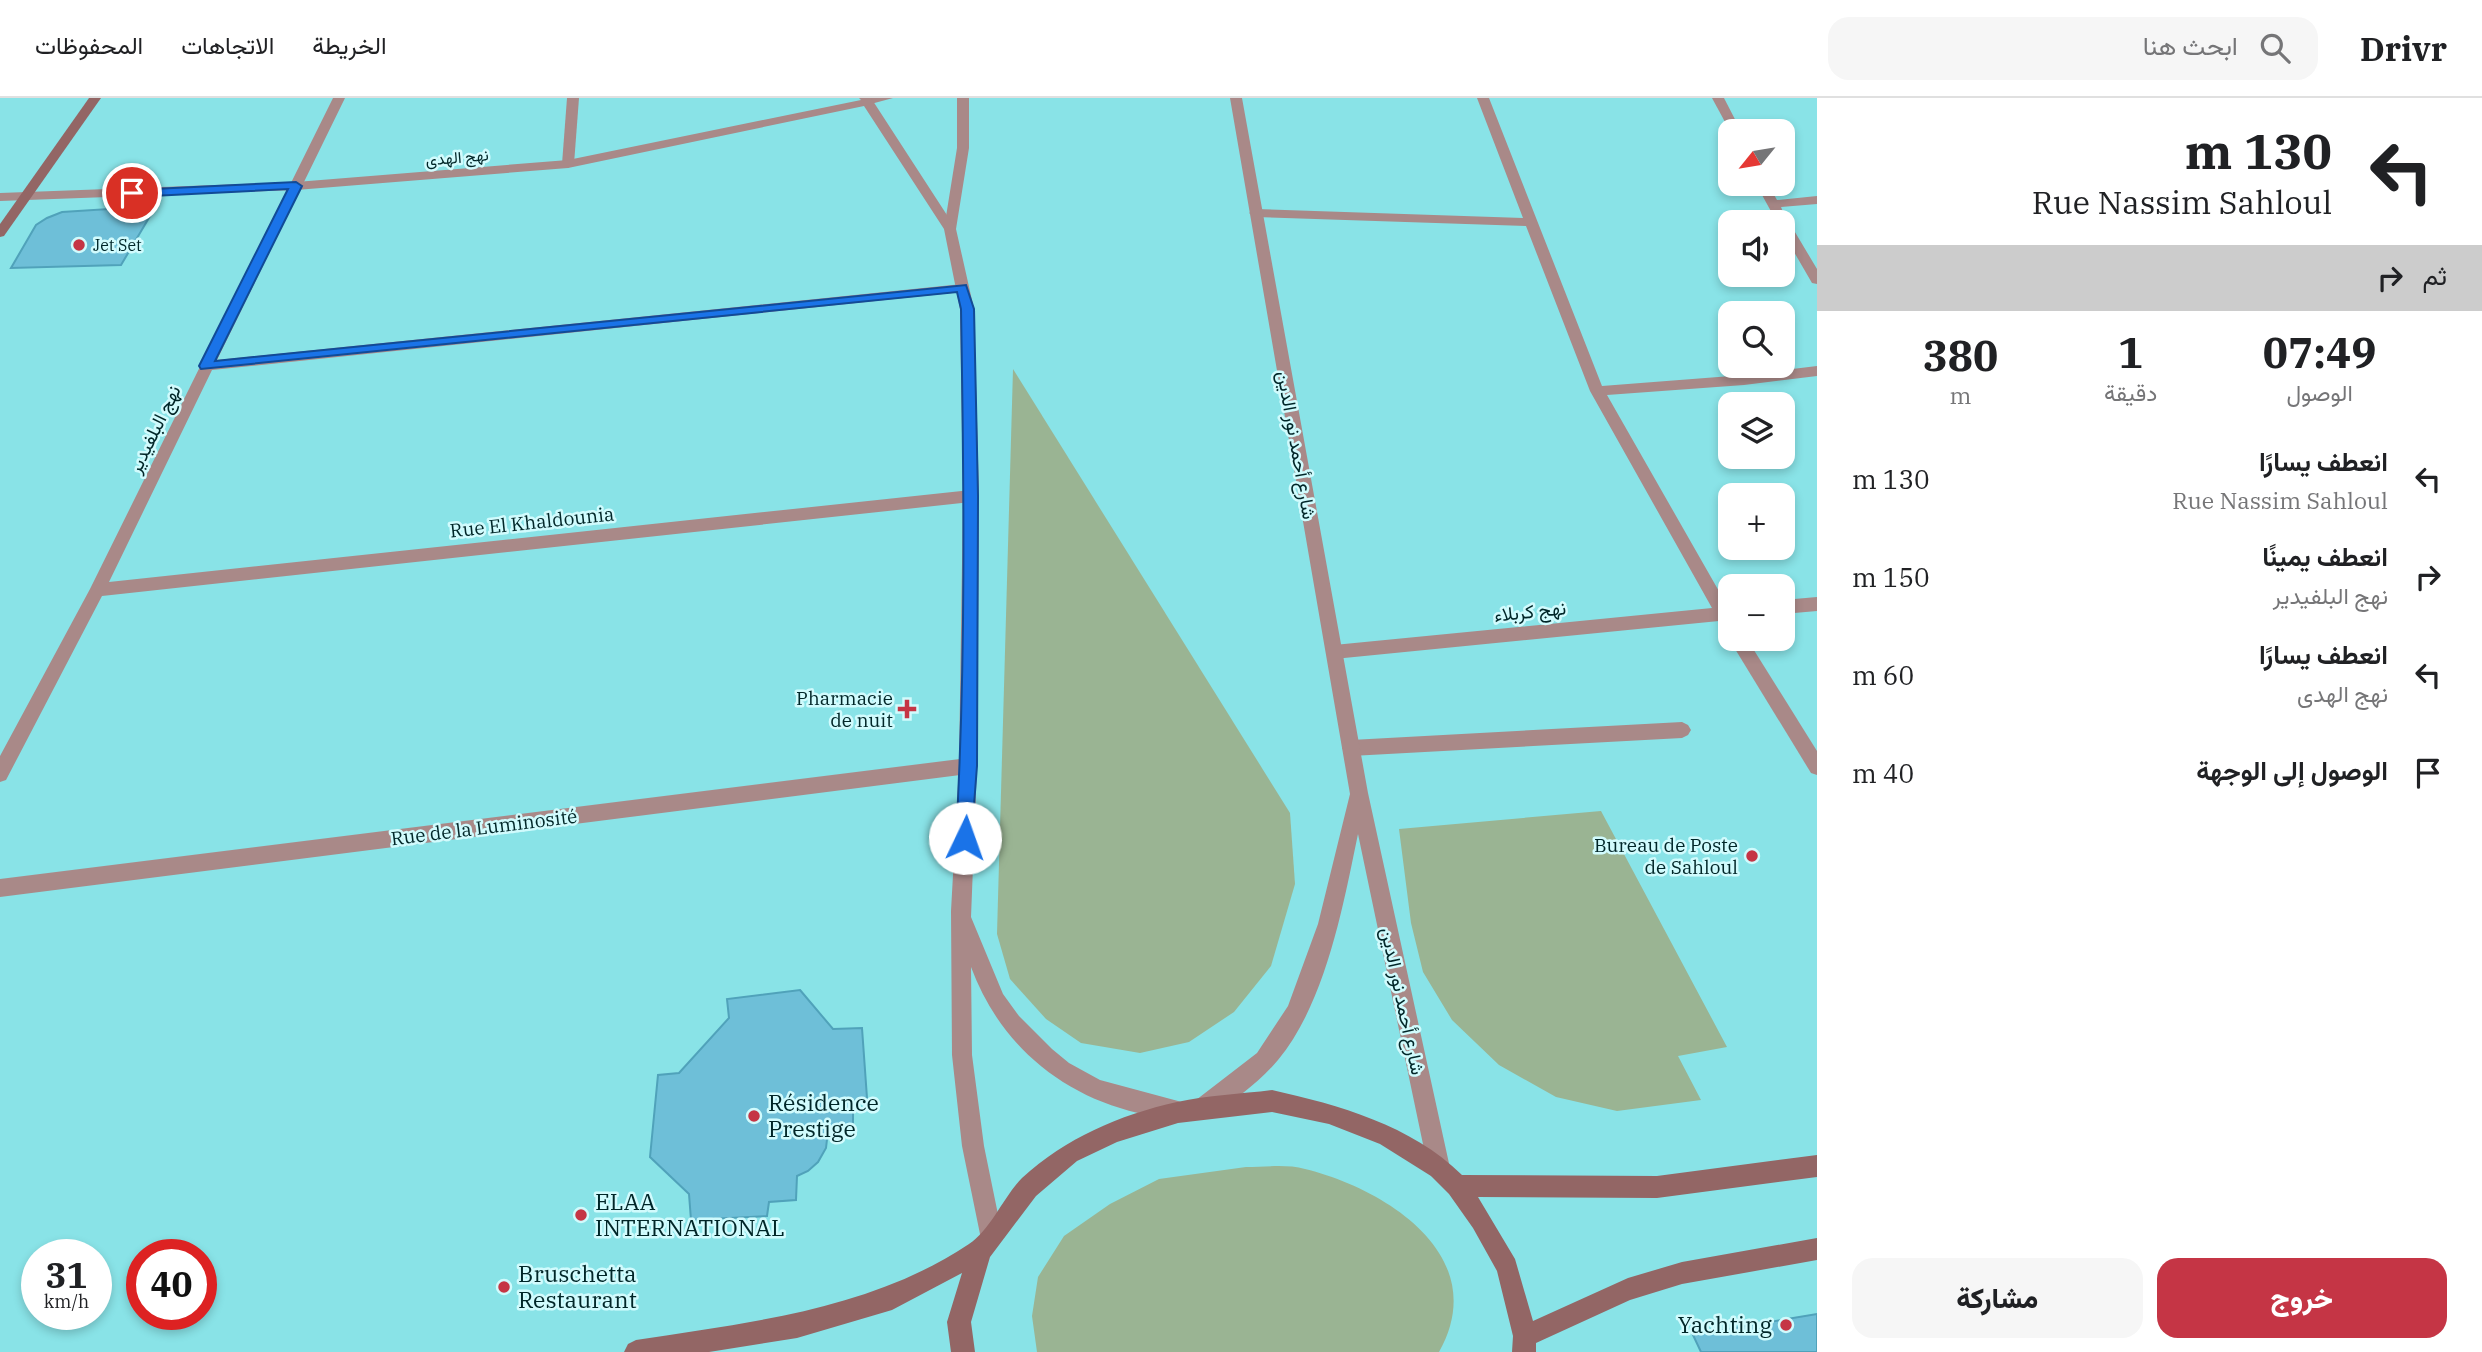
<!DOCTYPE html>
<html lang="ar">
<meta charset="utf-8">
<style>
:root{--surface:#fff;--page:#f6f6f6;--text:#202124;--muted:#757577;--line:#e0e0e0;--accent:#c53545}
body{margin:0;font-family:"IBM Plex Serif",Vazirmatn,serif;background:var(--page);color:var(--text);direction:rtl;height:100vh;display:flex;flex-direction:column;font-size:26px;white-space:nowrap}
*{box-sizing:border-box;margin:0}
p{font-size:23px;color:var(--muted)}
.icon{flex:none;width:38px;height:38px;fill:none;stroke:currentColor;stroke-width:2;stroke-linecap:round;stroke-linejoin:round}
.map{position:relative;flex:1;overflow:hidden;direction:ltr}
.details{display:flex;flex-direction:column;background:var(--surface);width:665px}
.details>*{flex:none}
.banner{background:#fff;color:var(--text);overflow:hidden}
.needle{width:46px;rotate:240deg}
.fabs{position:absolute;left:1718px;top:21px;display:grid;gap:14px}
.fabs a{display:grid;place-items:center;width:77px;height:77px;border-radius:14px;background:var(--surface);box-shadow:0 4px 10px #0003;font-size:35px}
.speed{position:absolute;left:21px;top:1141px;display:flex;gap:14px;font-size:35px;font-weight:700;text-align:center}
.speed>*{display:grid;place-content:center;width:91px;height:91px;border-radius:50%;background:var(--surface);box-shadow:0 4px 10px #0003;line-height:1}
.speed small{font-size:18px;font-weight:400}
.speed .limit{border:10px solid #d22;background:#fff;color:#111}
.pin{position:absolute;display:grid;place-items:center;width:60px;height:60px;color:#fff;margin:-30px;border:4px solid #fff;border-radius:50%;box-shadow:0 2px 7px #0007}
.me{position:absolute;width:77px;margin:-38px;rotate:3deg;stroke-linejoin:round;filter:drop-shadow(0 0 5px #0008)}
.turn{display:flex;align-items:center;gap:24px;height:147px;padding:0 35px;font-size:32px}
.turn .icon{width:91px;height:91px;stroke-width:2.5}
.turn b{display:block;font-size:49px;line-height:60px}
.then{display:flex;align-items:center;height:66px;padding:0 35px;background:#0003;gap:14px;font-size:26px}
.eta{display:flex;justify-content:space-evenly;align-items:center;height:119px;text-align:center}
.eta b{font-size:42px;font-weight:800;line-height:49px}
.button{display:flex;gap:14px;margin-top:auto;padding:14px 35px}
.button a{flex:1;height:80px;border-radius:21px;background:var(--accent);color:#fff;font-size:28px;font-weight:800;line-height:80px;text-align:center}
.button a+a{background:var(--page);color:var(--text)}
ul{padding:0;list-style:none}
li{display:flex;align-items:center;gap:21px;height:98px;padding:0 35px}
li div{flex:1}
li b{display:block;font-size:26px}
li em{font-style:normal}
header{display:flex;align-items:center;gap:42px;box-sizing:border-box;height:98px;padding:0 35px;background:var(--surface);border-bottom:2px solid var(--line)}
header strong{font-size:33px}
nav{display:flex;gap:38px;margin-inline-start:auto;font-size:24px}
.search{width:490px;height:63px;background:var(--page);display:flex;align-items:center;gap:18px;box-sizing:border-box;padding:0 24px;border-radius:21px;color:var(--muted);font-size:26px}
main{display:flex;flex:1;min-height:0}
.map>svg:first-child{display:block}
</style>
<header>
<strong>Drivr</strong>
<div class="search"><svg class="icon" aria-label="search" viewBox="0 0 24 24"><circle cx="10" cy="10" r="6"/><path d="M15 15l6 6"/></svg>ابحث هنا</div>
<nav><a>الخريطة</a><a>الاتجاهات</a><a>المحفوظات</a></nav>
</header>
<main>
<section class="details">
<div class="banner">
<div class="turn"><svg class="icon" aria-label="left" viewBox="0 0 24 24"><path d="M17 20v-9H6M10 6l-5 5 5 5"/></svg><div><b>130 m</b>Rue Nassim Sahloul</div></div>
<div class="then">ثم<svg class="icon" aria-label="right" viewBox="0 0 24 24"><path d="M7 20v-9h11M14 6l5 5-5 5"/></svg></div>
</div>
<div class="eta">
<div><b>07:49</b><p>الوصول</p></div>
<div><b>1</b><p>دقيقة</p></div>
<div><b>380</b><p>m</p></div>
</div>
<ul>
<li><svg class="icon" aria-label="left" viewBox="0 0 24 24"><path d="M17 20v-9H6M10 6l-5 5 5 5"/></svg><div><b>انعطف يسارًا</b><p>Rue Nassim Sahloul</p></div><em>130 m</em></li>
<li><svg class="icon" aria-label="right" viewBox="0 0 24 24"><path d="M7 20v-9h11M14 6l5 5-5 5"/></svg><div><b>انعطف يمينًا</b><p>نهج البلفيدير</p></div><em>150 m</em></li>
<li><svg class="icon" aria-label="left" viewBox="0 0 24 24"><path d="M17 20v-9H6M10 6l-5 5 5 5"/></svg><div><b>انعطف يسارًا</b><p>نهج الهدى</p></div><em>60 m</em></li>
<li><svg class="icon" aria-label="arrive" viewBox="0 0 24 24"><path d="M6 21V4h12l-3 4 3 4H6"/></svg><div><b>الوصول إلى الوجهة</b></div><em>40 m</em></li>
</ul>
<div class="button"><a>خروج</a><a>مشاركة</a></div>
</section>
<div class="map">
<svg width="1817" height="1254" viewBox="0 0 1817 1254">
<rect width="100%" height="100%" fill="#89e3e7"/>
<g fill="#9ab493">
<polygon points="1013,271 1290,715 1295,786 1271,868 1234,914 1189,944 1140,955 1081,945 1046,921 1010,881 997,836"/>
<polygon points="1601,713 1727,949 1678,958 1701,1002 1617,1013 1556,999 1499,967 1452,922 1423,874 1411,825 1399,731"/>
<path d="M1246,1069C1265,1069 1287,1066 1305,1071C1386,1091 1493,1158 1439,1254H1037L1032,1218L1038,1179L1064,1138L1110,1106L1159,1081Z"/>
</g>
<g fill="#6ebfd8" stroke="#50a2ba" stroke-width="2">
<polygon points="156,108 121,167 11,170 36,127 47,120 62,114"/>
<polygon points="800,892 833,931 862,930 867,1000 853,1003 853,1033 828,1033 826,1050 818,1064 808,1073 797,1078 796,1102 769,1104 767,1118 691,1122 689,1096 650,1059 658,977 679,975 729,920 727,901"/>
<polygon points="1817,1216 1817,1254 1701,1254 1693,1237"/>
</g>
<g fill="none" stroke-linecap="round" stroke-linejoin="round">
<polygon fill="#a98988" fill-rule="evenodd" points="1682,624 1688,627 1691,632 1688,637 1682,640 1351,658 1345,655 1342,650 1345,645 1351,642"/>
<g fill="#a98988" fill-rule="evenodd">
<polygon points="333,0 345,0 217,262 962,186 969,190 962,194 212,272 109,484 971,392 979,398 971,404 102,498 6,682 0,684 0,658 90,491"/>
<polygon points="567,0 579,0 574,66 568,70 562,66"/>
<polygon points="870,0 893,0 867,7 861,4"/>
<polygon points="957,0 969,0 969,50 956,131 950,135 944,131 957,50"/>
<polygon points="1477,0 1489,0 1602,288 1744,277 1817,268 1817,278 1744,287 1607,297 1728,509 1731,508 1731,536 1725,534 1719,523 1334,561 1328,559 1326,554 1328,549 1334,547 1712,510 1590,293 1526,128 1255,119 1249,115 1255,111 1523,120"/>
<polygon points="1712,0 1724,0 1741,33 1731,35"/>
<polygon points="1756,86 1768,86 1777,102 1817,98 1817,106 1781,109 1783,114 1781,117 1773,117"/>
<polygon points="1783,120 1789,124 1817,171 1817,186 1812,185 1783,135 1783,124 1777,124"/>
<polygon points="1817,499 1817,513 1783,516 1783,502"/>
<polygon points="1731,539 1747,541 1817,653 1817,677 1811,675 1732,546"/>
<polygon points="968,660 974,662 977,668 974,674 968,676 0,799 0,781"/>
</g>
<g fill="#a98988" fill-rule="evenodd">
<path d="M859,0H871L956,131L974,211L979,398L977,668L971,819L1003,896L1019,918L1052,951L1069,965L1100,982L1178,1003L1186,1006L1189,1014L1186,1022C1172,1027 1153,1019 1138,1015C1060,997 999,945 971,869L972,957L984,1048L1002,1136L999,1144L991,1147L983,1144L980,1136L962,1048L952,957L951,813L959,668L963,398L960,211L944,131L864,8L568,70L296,92L0,103V95L296,84L568,62L861,2Z"/>
<path d="M1230,0H1242L1368,695L1450,1070L1447,1078L1439,1081L1431,1078L1428,1070L1358,736C1343,808 1326,904 1278,962C1259,985 1235,1001 1212,1018L1204,1021L1196,1018L1193,1010L1196,1002L1257,955L1288,908L1318,826L1350,696Z"/>
</g>
<g fill="#936665" fill-rule="evenodd">
<polygon points="89,0 101,0 4,138 0,139 0,126"/>
<path d="M1272,992C1339,1007 1411,1027 1462,1077L1657,1078L1817,1057V1079L1657,1100L1478,1099L1515,1161L1533,1223L1628,1180L1682,1164L1817,1140V1162L1682,1186L1630,1202L1536,1245V1254H1512L1513,1238L1497,1173L1473,1130L1449,1096L1431,1078L1380,1046L1329,1026L1272,1014L1178,1025L1117,1044L1077,1063L1036,1098L990,1159L971,1224L975,1254H951L947,1224L962,1175L892,1212L797,1240L709,1254H624L628,1246L636,1242C751,1224 870,1212 969,1146C990,1133 1004,1098 1022,1080C1066,1040 1119,1017 1177,1004C1208,997 1241,996 1272,992Z"/>
</g>
</g>
<path fill="#1a73e8" stroke="#114b97" stroke-width="2" d="M296,84L302,88L215,263L966,187L974,211L978,398L977,668L971,746L965,748L959,746L956,740C966,564 964,387 961,211L957,194L201,271L199,268L288,91L132,99L126,95L132,92Z"/>
<g fill="#c53545" stroke="#d1fbfd" stroke-width="2.5">
<circle cx="79" cy="147" r="7"/>
<path d="M903.5 600.5h7v7h7v7h-7v7h-7v-7h-7v-7h7z"/>
<circle cx="1752" cy="758" r="7"/>
<circle cx="754" cy="1018" r="7"/>
<circle cx="581" cy="1117" r="7"/>
<circle cx="504" cy="1189" r="7"/>
<circle cx="1786" cy="1227" r="7"/>
</g>
<g text-anchor="middle" stroke-width="5" stroke-linejoin="round" paint-order="stroke">
<g font-size="16" fill="#002628" stroke="#d1fbfd">
<text transform="translate(457 59) rotate(-5)" y="6">نهج الهدى</text>
</g>
<g font-size="16" fill="#002628" stroke="#d1fbfd" text-anchor="start">
<text x="93" y="153">Jet Set</text>
</g>
<g font-size="19" fill="#002628" stroke="#d1fbfd">
<text transform="translate(154 331) rotate(-64)" y="7">نهج البلفيدير</text>
<text transform="translate(1297 347) rotate(80)" y="7">شارع أحمد نور الدين</text>
<text transform="translate(532 424) rotate(-6)" y="7">Rue El Khaldounia</text>
<text transform="translate(1530 513) rotate(-6)" y="7">نهج كربلاء</text>
<text transform="translate(484 729) rotate(-7)" y="7">Rue de la Luminosité</text>
<text transform="translate(1403 903) rotate(78)" y="7">شارع أحمد نور الدين</text>
</g>
<g font-size="19" fill="#002628" stroke="#d1fbfd" text-anchor="end">
<text x="893" y="607">Pharmacie<tspan x="893" dy="22">de nuit</tspan></text>
<text x="1738" y="754">Bureau de Poste<tspan x="1738" dy="22">de Sahloul</tspan></text>
</g>
<g font-size="23" fill="#002628" stroke="#d1fbfd" text-anchor="start">
<text x="768" y="1013">Résidence<tspan x="768" dy="26">Prestige</tspan></text>
<text x="595" y="1112">ELAA<tspan x="595" dy="26">INTERNATIONAL</tspan></text>
<text x="518" y="1184">Bruschetta<tspan x="518" dy="26">Restaurant</tspan></text>
<text x="1772" y="1235" text-anchor="end">Yachting</text>
</g>
</g>
</svg>
<div class="fabs">
<a><svg class="needle" viewBox="-14 -14 28 28"><path d="M0-13l5 13h-10z" fill="#e53935"/><path d="M0 13l5-13h-10z" fill="#757577"/></svg></a>
<a><svg class="icon" aria-label="sound" viewBox="0 0 24 24"><path d="M4 9h4l5-4v14l-5-4H4zM17 9q2 3 0 6"/></svg></a>
<a><svg class="icon" aria-label="search" viewBox="0 0 24 24"><circle cx="10" cy="10" r="6"/><path d="M15 15l6 6"/></svg></a>
<a><svg class="icon" aria-label="layers" viewBox="0 0 24 24"><path d="M12 4l9 5-9 5-9-5zM3 14l9 5 9-5"/></svg></a>
<a>+</a>
<a>−</a>
</div>
<div class="speed"><div>31<small>km/h</small></div><div class="limit">40</div></div>
<div class="pin" style="left:132px;top:95px;background:#d93025"><svg class="icon" aria-label="arrive" viewBox="0 0 24 24"><path d="M6 21V4h12l-3 4 3 4H6"/></svg></div>
<svg class="me" style="left:965px;top:740px" viewBox="-20 -20 40 40"><circle r="19" fill="#fff"/><path d="M0-13L10 11 0 6-10 11z" fill="#1a73e8"/></svg>
</div>
</main>
